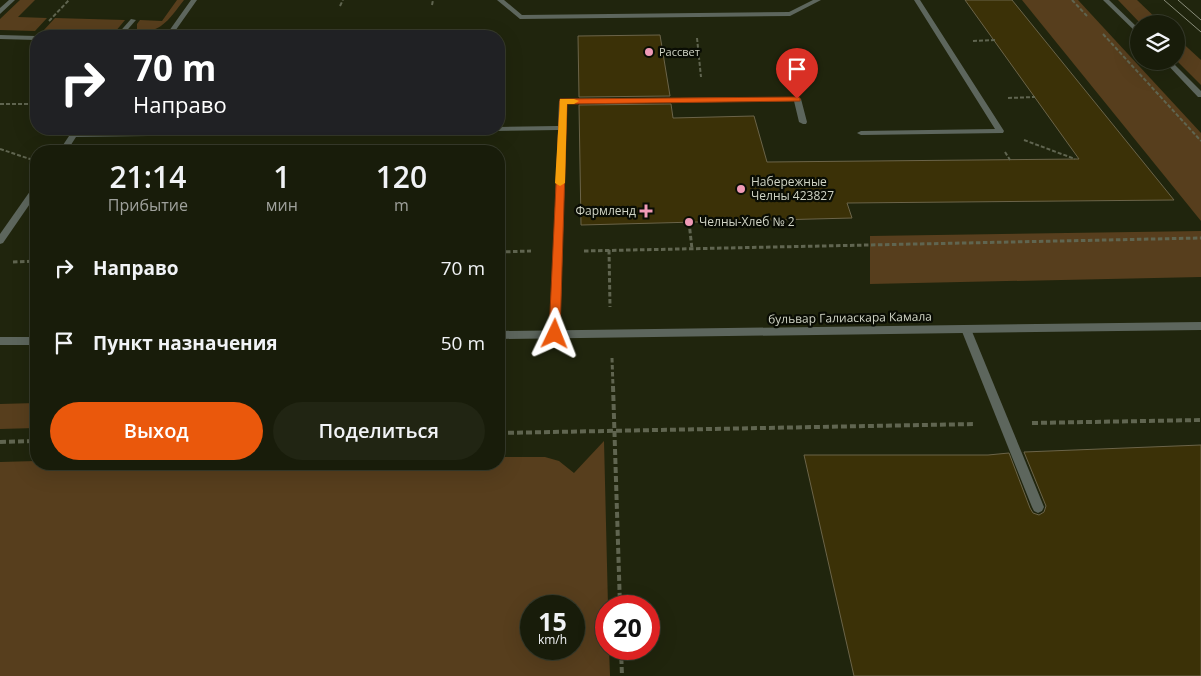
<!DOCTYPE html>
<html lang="ru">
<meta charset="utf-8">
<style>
:root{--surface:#181c0a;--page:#212513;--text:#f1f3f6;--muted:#9fa19c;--line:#363a2b;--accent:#ea580c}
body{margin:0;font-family:"Open Sans",sans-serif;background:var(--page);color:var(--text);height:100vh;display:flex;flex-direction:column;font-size:19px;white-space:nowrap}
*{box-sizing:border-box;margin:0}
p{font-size:16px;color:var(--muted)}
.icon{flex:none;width:28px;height:28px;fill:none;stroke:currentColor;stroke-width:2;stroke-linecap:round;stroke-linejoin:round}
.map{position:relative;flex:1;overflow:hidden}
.details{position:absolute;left:30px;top:145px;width:475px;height:325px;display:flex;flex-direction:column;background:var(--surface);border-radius:20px;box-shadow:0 5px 20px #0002,0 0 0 1px var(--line)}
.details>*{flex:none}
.banner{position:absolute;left:30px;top:30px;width:475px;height:105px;border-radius:20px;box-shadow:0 5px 20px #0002,0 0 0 1px var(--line);background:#202124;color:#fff;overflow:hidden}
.buttons{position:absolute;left:1130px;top:15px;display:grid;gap:10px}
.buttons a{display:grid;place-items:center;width:55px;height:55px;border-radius:50%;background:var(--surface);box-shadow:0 5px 20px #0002,0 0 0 1px var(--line);font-size:25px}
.speed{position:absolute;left:520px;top:595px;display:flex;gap:10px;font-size:25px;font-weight:700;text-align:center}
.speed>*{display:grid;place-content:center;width:65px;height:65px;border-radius:50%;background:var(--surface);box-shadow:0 5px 20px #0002,0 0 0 1px var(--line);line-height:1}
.speed small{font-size:12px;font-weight:400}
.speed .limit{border:8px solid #d22;background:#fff;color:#111}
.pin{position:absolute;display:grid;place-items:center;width:42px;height:42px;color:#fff;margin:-51px -21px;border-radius:50% 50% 50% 0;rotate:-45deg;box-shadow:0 0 5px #0007}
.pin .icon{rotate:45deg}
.me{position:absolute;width:55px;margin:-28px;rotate:2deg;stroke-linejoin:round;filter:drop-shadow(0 0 4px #0008)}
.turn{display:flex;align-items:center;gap:18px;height:105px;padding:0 20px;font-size:22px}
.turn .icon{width:65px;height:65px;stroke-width:2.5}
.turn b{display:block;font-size:35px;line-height:42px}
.eta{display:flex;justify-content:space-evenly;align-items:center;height:85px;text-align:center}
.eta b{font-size:30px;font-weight:600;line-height:35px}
.button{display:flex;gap:10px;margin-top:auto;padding:10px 20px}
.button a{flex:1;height:58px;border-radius:30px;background:var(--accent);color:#fff;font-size:20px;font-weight:600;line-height:58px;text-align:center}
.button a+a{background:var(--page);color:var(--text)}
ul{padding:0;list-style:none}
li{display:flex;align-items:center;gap:15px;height:75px;padding:0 20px}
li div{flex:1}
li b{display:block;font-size:19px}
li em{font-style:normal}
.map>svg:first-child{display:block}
</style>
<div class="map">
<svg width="1201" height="676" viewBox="0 0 1201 676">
<rect width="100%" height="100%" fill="#20250d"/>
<g fill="#573e1d" fill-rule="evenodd">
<polygon points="20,0 35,0 18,17 47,18 35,31 0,30 0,19"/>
<path d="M177,0H184C172,15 160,37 137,29V24L140,20L162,21Z"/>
<polygon points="1022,0 1078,0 1201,133 1201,221"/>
<polygon points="1118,0 1137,0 1162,24 1141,24"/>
<polygon points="55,18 125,20 115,32 43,31"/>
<polygon points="1176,37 1201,60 1201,85 1176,60"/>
<polygon points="1201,231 1201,277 870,284 870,236"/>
<polygon points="36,403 36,428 0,429 0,404"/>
<path d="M604,441L608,606H606V649H609L610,676H0V462L36,461V464H499V457H545L559,461L574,473ZM531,606H574V649H531Z"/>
</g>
<g fill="#3b3107" stroke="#6b6449">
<polygon points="965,0 1012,0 1174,200 847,203 852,218 581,225 579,105 671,104 673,118 754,116 767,162 1079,159"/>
<polygon points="660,35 670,96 579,97 578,36"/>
<polygon points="1201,445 1201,676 854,676 804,455 988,455 1009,453 1030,508 1033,513 1039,515 1044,512 1046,506 1024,452"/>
</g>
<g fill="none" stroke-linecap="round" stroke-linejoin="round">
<g stroke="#606550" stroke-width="2" stroke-dasharray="4 2" stroke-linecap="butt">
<polyline points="1072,0 1087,16"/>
<polyline points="432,5 433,0"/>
<polyline points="340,6 343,0"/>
<polyline points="49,21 69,0"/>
<polyline points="1103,34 1201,141"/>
<polyline points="697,38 701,77"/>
<polyline points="973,41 995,40"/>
<polyline points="1008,98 1035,97"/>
<polyline points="0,104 36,104"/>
<polyline points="1024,140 1075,159"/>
<polyline points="0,149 36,161"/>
<polyline points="1005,152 1010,160"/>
</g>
<g stroke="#606550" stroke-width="3" stroke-dasharray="4.5 2.5" stroke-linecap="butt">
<polyline points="689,222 692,249"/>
<polyline points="609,250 610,307"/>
<polyline points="584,251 1201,238"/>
<polyline points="499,252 531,251"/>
<polyline points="13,262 36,261"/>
<polyline points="612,358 613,387"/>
</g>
<g stroke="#606550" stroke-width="4" stroke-dasharray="6 3" stroke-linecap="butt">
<polyline points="613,386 620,606"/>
<polyline points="1032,423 1201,420"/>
<polyline points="499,433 975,424"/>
<polyline points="0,442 36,441"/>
<polyline points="621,649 622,676"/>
</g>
<g fill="#5d665d" fill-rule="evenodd">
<polygon points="9,0 15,0 0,14 0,8"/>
<polygon points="191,0 197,0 173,34 151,36 152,35 169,31"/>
<polygon points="497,0 504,0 522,15 789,12 813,0 821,0 790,16 520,19"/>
<polygon points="914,0 920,0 1004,131 1003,133 861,135 857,133 861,131 995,129"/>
<polygon points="131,19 136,20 122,36 116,36"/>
<polygon points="0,35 36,36 37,36 36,40 0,39"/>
<polygon points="797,97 801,99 807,122 806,124 803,124 799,122 794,101 567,103 560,334 559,337 551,337 550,334 558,130 76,137 67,151 59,151 73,130 76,130 79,133 348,129 499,129 499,127 558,126 559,101 563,99"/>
<polygon points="36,186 36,195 3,243 0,244 0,234 33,187"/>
<polygon points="966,325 969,326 971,329 1044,507 1042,511 1038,513 1034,511 1032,507 961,329 963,326"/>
</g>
<g fill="#5d665d" fill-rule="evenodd">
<polygon points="1103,0 1109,0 1139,29 1139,35"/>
<polygon points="1164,61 1171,61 1201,91 1201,97 1198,97"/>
<polygon points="1201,322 1201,330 499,339 499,331"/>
<rect x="0" y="337" width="36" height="8"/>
</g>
<g stroke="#8a8e7b" stroke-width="1">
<polyline points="1164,0 1201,32"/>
<polyline points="1178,0 1201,20"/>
</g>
</g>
<polygon fill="#ea580c" stroke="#983908" points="797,97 800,98 800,101 567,104 560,334 555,339 551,337 549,334 560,99"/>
<polygon fill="#f59e0b" points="560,99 574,99 579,101 574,104 567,104 565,183 560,186 555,183"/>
<g fill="#f09ab6" stroke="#0a0d04" stroke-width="2">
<circle cx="649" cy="52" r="5"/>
<circle cx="741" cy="189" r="5"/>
<path d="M643.5 203.5h5v5h5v5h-5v5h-5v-5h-5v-5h5z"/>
<circle cx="689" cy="222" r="5"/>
</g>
<g text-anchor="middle" stroke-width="4.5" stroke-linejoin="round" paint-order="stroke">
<g font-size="11" fill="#d1d5c6" stroke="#0a0d04" text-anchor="start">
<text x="659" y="56">Рассвет</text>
</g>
<g font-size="12" fill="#d1d5c6" stroke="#0a0d04" text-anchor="start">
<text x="751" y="186">Набережные<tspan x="751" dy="14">Челны 423827</tspan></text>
<text x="636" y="215" text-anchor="end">Фармленд</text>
<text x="699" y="226">Челны-Хлеб № 2</text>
</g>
<g font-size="12" fill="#d1d5c6" stroke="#0a0d04">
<text transform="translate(850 318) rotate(-1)" y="4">бульвар Галиаскара Камала</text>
</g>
</g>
</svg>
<div class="buttons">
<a><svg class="icon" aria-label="layers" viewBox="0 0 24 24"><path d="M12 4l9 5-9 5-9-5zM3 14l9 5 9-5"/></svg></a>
</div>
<div class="speed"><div>15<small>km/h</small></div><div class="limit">20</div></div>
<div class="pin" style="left:797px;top:99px;background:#d93025"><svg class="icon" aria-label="arrive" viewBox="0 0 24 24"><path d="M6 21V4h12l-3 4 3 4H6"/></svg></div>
<svg class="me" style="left:555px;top:334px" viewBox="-20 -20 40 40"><path d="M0-17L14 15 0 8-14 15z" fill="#ea580c" stroke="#fff" stroke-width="4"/></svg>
<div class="banner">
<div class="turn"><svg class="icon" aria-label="right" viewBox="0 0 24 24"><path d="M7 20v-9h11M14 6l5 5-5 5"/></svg><div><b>70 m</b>Направо</div></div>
</div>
<section class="details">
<div class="eta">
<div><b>21:14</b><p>Прибытие</p></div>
<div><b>1</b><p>мин</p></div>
<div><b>120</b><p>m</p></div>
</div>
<ul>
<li><svg class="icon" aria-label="right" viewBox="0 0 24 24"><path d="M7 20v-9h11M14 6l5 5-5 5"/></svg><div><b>Направо</b></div><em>70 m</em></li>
<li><svg class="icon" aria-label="arrive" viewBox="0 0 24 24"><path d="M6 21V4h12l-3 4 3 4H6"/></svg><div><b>Пункт назначения</b></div><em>50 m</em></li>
</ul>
<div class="button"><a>Выход</a><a>Поделиться</a></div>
</section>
</div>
